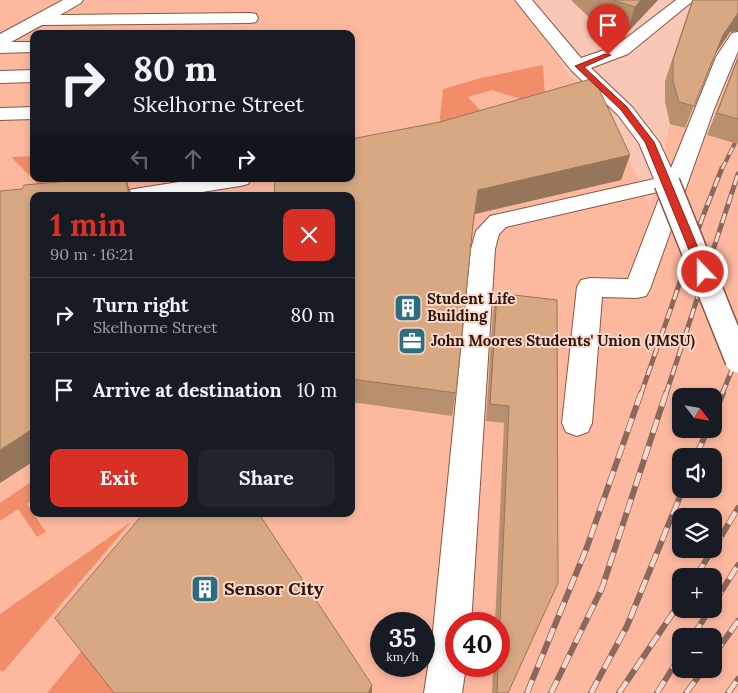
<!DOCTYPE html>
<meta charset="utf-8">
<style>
:root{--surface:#171b24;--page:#20242c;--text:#f1f3f6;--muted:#9ea1a6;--line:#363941;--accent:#d93025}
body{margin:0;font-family:Lora,serif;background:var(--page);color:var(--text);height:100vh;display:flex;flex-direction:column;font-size:19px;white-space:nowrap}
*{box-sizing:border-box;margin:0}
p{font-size:16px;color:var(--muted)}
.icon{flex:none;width:28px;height:28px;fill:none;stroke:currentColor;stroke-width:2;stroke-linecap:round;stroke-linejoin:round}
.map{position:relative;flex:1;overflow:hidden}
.panel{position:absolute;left:30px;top:192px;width:325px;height:325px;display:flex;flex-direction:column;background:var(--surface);border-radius:10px;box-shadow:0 2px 8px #0003}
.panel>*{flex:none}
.hud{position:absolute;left:30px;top:30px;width:325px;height:152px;border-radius:10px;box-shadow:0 2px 8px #0003;background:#171b24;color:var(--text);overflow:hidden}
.needle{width:32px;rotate:121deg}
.tools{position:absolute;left:672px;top:388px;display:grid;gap:10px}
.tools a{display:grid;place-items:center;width:50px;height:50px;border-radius:10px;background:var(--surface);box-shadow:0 2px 8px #0003;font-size:25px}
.speed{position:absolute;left:370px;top:612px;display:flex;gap:10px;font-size:25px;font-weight:700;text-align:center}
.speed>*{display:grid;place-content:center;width:65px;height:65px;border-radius:50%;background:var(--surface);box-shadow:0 2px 8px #0003;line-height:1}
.speed small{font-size:12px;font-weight:400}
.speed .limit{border:8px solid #d22;background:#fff;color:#111}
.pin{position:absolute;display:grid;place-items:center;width:42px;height:42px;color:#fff;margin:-51px -21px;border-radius:50% 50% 50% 0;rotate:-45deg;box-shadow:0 0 5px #0007}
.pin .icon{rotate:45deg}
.me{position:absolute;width:55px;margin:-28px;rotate:338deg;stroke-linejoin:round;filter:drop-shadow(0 0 4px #0008)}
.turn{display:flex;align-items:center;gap:18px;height:105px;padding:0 20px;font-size:22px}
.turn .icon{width:65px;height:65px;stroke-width:2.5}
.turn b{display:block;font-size:35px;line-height:42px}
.lanes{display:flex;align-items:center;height:48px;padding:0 20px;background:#0003;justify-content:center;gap:25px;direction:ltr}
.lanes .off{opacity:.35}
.round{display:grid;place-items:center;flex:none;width:52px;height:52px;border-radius:10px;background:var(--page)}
.overview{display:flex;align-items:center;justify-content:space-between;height:85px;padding:0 20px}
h1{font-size:30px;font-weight:800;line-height:38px;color:var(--accent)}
.primary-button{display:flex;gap:10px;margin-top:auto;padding:10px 20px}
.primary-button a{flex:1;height:58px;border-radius:10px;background:var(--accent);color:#fff;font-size:20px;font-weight:800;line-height:58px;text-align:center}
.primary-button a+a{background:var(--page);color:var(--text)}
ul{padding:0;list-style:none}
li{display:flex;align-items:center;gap:15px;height:75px;padding:0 20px;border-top:1px solid var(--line)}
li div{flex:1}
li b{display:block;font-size:19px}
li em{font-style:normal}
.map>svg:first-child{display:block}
</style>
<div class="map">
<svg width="738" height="693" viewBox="0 0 738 693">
<rect width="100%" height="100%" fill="#f8c7b5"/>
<path fill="#fdb9a0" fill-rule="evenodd" d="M0,0H523L564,49L560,63L587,94L625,148L650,207L670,124L738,144V693H0ZM34,34H351V179H34ZM34,196H351V514H34ZM681,396H714V429H681ZM681,456H714V489H681ZM681,516H714V549H681ZM681,576H714V609H681ZM381,624H424V666H381ZM456,624H499V666H456ZM681,636H714V669H681Z"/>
<g fill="#f18d69">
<polygon points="543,65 545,97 530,102 492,90 468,97 485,116 439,127 443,89 481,78"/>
<polygon points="34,156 34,179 133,179 132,182 45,191 11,157"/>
<polygon points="34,480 34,499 27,504 46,532 37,537 18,509 0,521 0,503"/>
<polygon points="131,522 3,672 0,670 0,614"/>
<polygon points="84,648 120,693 47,693"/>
</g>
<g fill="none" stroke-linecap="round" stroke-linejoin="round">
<defs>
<g id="minor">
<polygon points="63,0 83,0 81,3 60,15 250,13 256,14 258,18 256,22 250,23 42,25 11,42 34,42 34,52 0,53 0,34"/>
<polygon points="515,0 532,0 581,58 616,46 676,0 694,0 628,54 591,68 632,107 659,142 671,168 716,57 732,33 738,32 738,51 714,109 650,289 646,296 637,298 602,297 592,423 588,432 577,436 566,432 562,423 577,287 581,280 590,278 628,279 662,191 506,227 499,234 495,249 471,624 456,624 456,666 466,666 462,693 424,693 432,641 471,249 476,231 490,216 654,179 639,143 618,115 571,70"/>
<polygon points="34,70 34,82 0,83 0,71"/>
<polygon points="34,107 34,119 0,120 0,108"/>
<polygon points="198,179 251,179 248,184 240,186 177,196 123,196 126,191 134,189"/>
</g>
</defs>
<use href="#minor" stroke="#8a5542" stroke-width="2"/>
<use href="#minor" fill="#fff" fill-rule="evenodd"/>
<defs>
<polyline id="rail-far2" points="722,169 738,137"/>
<g id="rail-far1">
<polyline points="641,394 703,216 722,168"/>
<polyline points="666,394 738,174"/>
<polyline points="722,394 738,355"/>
</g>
<g id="rail">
<polyline points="714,414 723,393"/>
<polyline points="696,456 708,429"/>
<polyline points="714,548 738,508"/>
<polyline points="696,576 713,549"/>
<polyline points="714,603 738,565"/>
<polyline points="693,636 710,609"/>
<polyline points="714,655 738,621"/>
<polyline points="527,693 587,547 641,393"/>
<polyline points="551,693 602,588 666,393"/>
<polyline points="591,693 627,626 683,489"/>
<polyline points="619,693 681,601"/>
<polyline points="657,693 681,655"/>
<polyline points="686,693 704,669"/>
<polyline points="728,693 738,679"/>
</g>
</defs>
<use href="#rail-far2" stroke="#8a685b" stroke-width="4"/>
<use href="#rail-far1" stroke="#8a685b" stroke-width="5"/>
<use href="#rail" stroke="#8a685b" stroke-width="6"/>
<use href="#rail-far2" stroke="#fdd7ca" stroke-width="2.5" stroke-dasharray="8" stroke-linecap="butt"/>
<use href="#rail-far1" stroke="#fdd7ca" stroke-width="3" stroke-dasharray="10" stroke-linecap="butt"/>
<use href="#rail" stroke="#fdd7ca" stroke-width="4.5" stroke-dasharray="14" stroke-linecap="butt"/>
<defs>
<polyline id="minor-bridge" points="667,183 738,360"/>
</defs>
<use href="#minor-bridge" stroke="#8a5542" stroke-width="28" stroke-linecap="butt"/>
<use href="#minor-bridge" stroke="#fff" stroke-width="25"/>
</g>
<g fill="#b9906f">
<polygon points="571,0 658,0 627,33 596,24"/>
<polygon points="692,0 730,32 714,56 685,128 670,124 665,102 665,81"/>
<polygon points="738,56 738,144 707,135"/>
<polygon points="630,155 621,180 475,214 473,227 456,393 452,416 351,402 351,196"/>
<polygon points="497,293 557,300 508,693 492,693 493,666 499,666 499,624 495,624 504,423 486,421 493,311"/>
</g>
<g fill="#96765a">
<polygon points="641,0 658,0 627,33 635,7"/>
<polygon points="738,13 738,31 730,32 714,56 723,35"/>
<polygon points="630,155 621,180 475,214 478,190"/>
<polygon points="126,179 132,196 129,196"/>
<polygon points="34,428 34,461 0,483 0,450"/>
<polygon points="372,685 372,693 368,693"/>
</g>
<g fill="#d7a881" stroke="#96765a">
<polygon points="613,0 641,0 635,7"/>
<polygon points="693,0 738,0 738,13 723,35 694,106 679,102 673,81 673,60"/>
<polygon points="738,58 738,119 717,113"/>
<polygon points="594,78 630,155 478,190 473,224 456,393 351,379 351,196 274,196 275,179 351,179 351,139 440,122"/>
<polygon points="92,179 126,179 129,196 34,196 34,428 0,450 0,191 22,189 24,185"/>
<polygon points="497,293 557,300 558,583 508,693 497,693 509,406 490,404"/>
<polygon points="143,514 259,514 372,685 368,693 114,693 55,618"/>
</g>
<polygon fill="#d93025" stroke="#8d1f18" points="605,54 611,55 584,67 627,107 654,142 708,272 707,275 699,275 698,272 645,142 621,110 575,66"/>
<defs>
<symbol id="building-square" viewBox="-11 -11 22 22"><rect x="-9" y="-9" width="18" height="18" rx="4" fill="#2c6d81" stroke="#fdd7ca"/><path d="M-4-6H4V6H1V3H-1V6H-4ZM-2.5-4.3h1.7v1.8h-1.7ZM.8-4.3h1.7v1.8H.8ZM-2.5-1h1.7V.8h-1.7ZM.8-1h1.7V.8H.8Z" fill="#fff"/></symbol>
<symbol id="office-square" viewBox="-11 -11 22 22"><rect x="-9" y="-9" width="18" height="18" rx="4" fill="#2c6d81" stroke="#fdd7ca"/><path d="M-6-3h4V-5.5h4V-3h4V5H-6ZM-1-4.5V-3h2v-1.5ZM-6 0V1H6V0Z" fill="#fff"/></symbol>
</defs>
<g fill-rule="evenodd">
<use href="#building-square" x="392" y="292" width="32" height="32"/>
<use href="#office-square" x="396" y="325" width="32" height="32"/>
<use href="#building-square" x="189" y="573" width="32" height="32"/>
</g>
<g text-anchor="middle" stroke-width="4" stroke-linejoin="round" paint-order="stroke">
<g font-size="15" font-weight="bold" fill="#2b150d" stroke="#fdd7ca" text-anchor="start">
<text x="427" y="304">Student Life<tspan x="427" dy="17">Building</tspan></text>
<text x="431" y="346">John Moores Students' Union (JMSU)</text>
</g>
<g font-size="18" font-weight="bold" fill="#2b150d" stroke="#fdd7ca" text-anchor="start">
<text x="224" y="595">Sensor City</text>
</g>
</g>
</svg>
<div class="tools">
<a><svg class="needle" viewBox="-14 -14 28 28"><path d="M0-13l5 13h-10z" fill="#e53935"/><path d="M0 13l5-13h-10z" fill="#9ea1a6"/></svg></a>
<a><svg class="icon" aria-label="sound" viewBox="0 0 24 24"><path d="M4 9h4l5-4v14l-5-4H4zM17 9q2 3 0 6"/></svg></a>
<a><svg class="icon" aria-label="layers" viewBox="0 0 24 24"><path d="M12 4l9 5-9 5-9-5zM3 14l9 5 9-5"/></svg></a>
<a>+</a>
<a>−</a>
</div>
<div class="speed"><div>35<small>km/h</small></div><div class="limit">40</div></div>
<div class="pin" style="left:608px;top:55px;background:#d93025"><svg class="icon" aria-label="arrive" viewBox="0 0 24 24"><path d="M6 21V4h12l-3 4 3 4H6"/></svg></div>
<svg class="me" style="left:703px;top:272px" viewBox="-20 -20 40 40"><circle r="17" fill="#d93025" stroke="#fff" stroke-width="3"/><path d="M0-11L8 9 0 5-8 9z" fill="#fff"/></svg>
<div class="hud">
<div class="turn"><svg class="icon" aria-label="right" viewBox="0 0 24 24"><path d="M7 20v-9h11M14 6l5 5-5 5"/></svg><div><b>80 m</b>Skelhorne Street</div></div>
<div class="lanes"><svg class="icon off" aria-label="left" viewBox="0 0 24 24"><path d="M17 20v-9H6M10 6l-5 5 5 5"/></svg><svg class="icon off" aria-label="ahead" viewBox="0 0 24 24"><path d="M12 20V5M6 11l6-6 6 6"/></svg><svg class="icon" aria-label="right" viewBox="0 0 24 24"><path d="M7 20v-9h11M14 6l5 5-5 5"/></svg></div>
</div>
<section class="panel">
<div class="overview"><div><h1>1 min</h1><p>90 m · 16:21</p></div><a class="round" style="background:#d93025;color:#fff"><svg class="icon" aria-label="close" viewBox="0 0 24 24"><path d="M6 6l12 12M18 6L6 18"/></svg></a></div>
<ul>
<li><svg class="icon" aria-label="right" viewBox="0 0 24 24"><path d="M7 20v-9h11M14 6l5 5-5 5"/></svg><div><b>Turn right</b><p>Skelhorne Street</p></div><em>80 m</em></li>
<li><svg class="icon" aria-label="arrive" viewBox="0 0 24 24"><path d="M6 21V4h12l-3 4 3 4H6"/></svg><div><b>Arrive at destination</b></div><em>10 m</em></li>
</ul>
<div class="primary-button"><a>Exit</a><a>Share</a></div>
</section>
</div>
